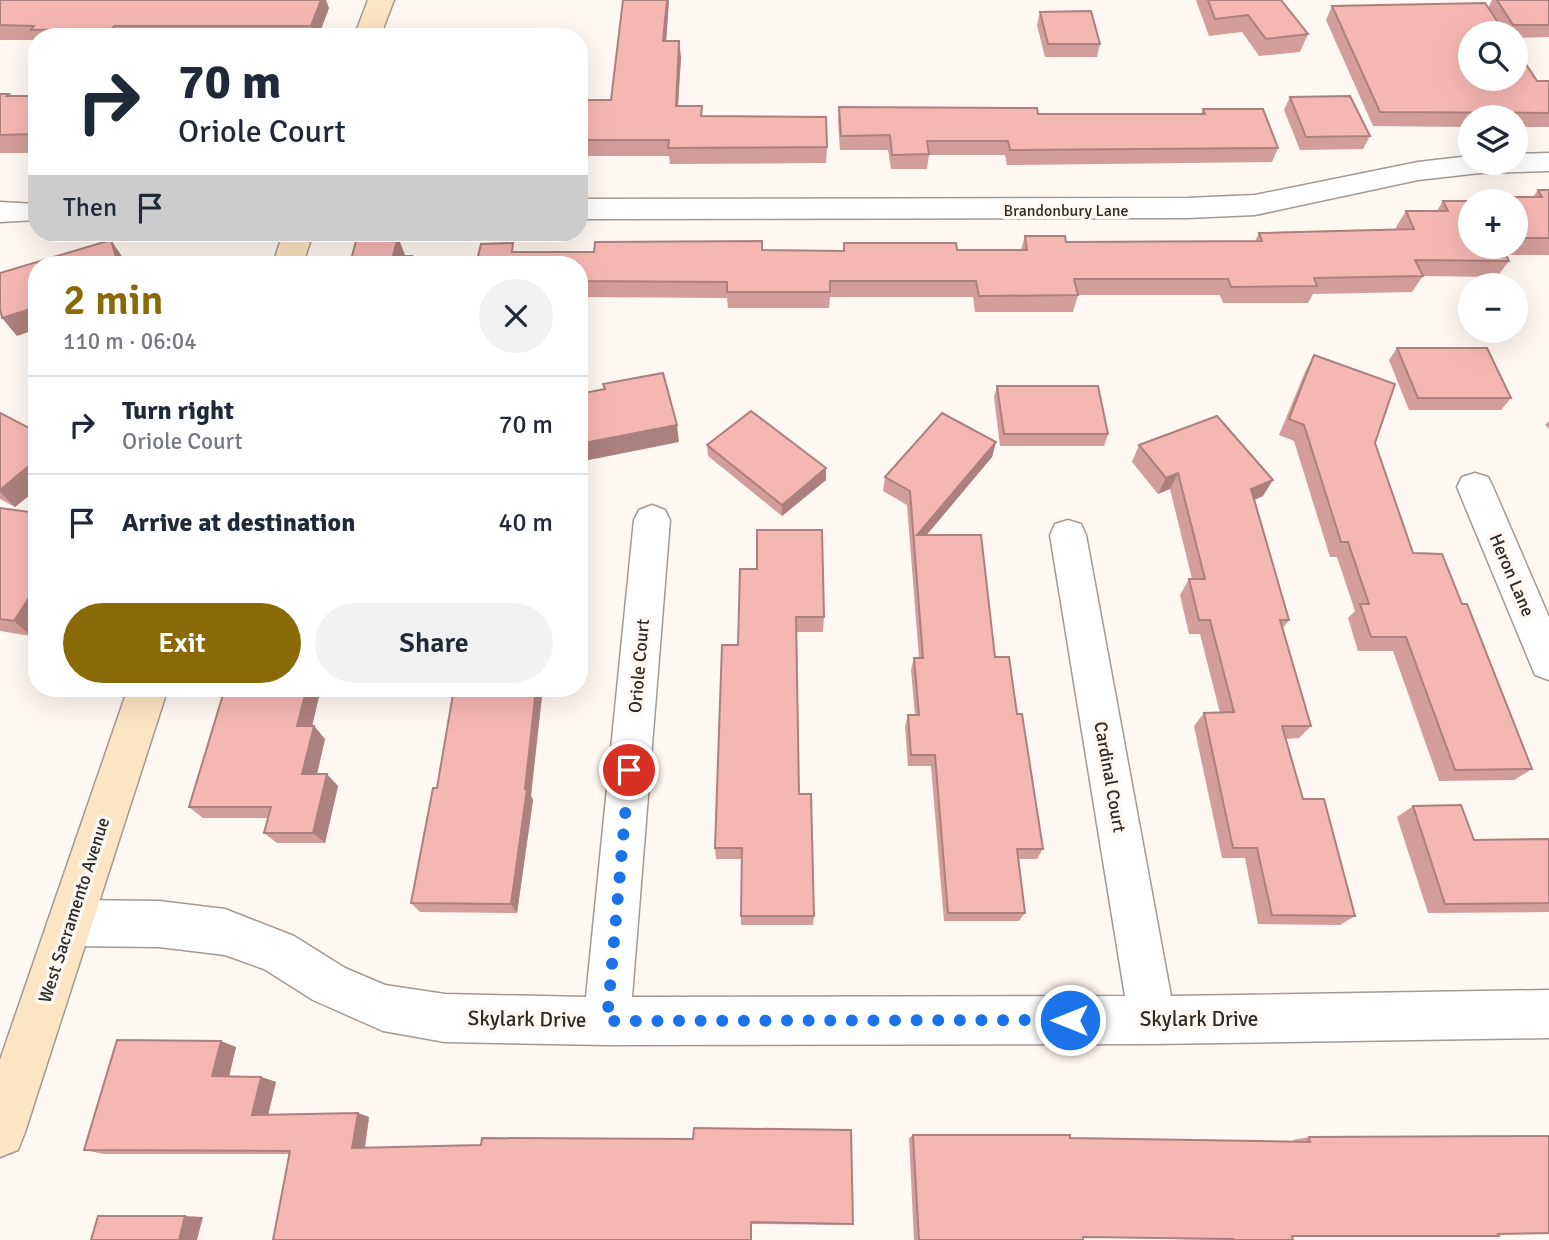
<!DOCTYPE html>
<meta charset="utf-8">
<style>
:root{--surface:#fff;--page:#f2f2f3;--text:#1f2937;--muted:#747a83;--line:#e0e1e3;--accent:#896a07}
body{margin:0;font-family:Signika,sans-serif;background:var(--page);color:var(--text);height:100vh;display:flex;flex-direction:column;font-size:26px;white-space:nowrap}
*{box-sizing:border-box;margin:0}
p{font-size:23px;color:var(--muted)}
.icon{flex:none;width:38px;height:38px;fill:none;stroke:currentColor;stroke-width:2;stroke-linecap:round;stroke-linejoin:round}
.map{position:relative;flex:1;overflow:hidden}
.details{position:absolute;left:28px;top:256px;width:560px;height:441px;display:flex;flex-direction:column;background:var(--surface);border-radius:28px;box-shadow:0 7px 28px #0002}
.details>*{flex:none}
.hud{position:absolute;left:28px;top:28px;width:560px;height:214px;border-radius:28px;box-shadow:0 7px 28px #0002;background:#fff;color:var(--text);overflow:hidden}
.tools{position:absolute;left:1458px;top:21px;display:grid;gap:14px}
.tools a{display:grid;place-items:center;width:70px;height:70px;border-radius:50%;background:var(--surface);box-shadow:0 7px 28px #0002;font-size:35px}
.pin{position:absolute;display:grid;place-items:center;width:60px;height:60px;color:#fff;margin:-30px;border:4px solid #fff;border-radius:50%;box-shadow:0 2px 7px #0007}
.me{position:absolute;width:77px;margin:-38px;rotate:270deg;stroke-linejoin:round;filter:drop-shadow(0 0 5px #0008)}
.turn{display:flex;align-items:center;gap:24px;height:147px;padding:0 35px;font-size:32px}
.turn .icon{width:91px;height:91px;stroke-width:2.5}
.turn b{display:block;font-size:49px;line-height:60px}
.then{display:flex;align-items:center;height:66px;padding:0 35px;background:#0003;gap:14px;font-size:26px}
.round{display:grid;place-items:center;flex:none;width:74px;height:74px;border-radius:37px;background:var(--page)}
.summary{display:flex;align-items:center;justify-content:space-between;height:119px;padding:0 35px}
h1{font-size:42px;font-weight:600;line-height:52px;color:var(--accent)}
.button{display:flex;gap:14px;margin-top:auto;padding:14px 35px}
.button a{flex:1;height:80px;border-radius:42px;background:var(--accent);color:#fff;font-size:28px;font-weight:600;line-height:80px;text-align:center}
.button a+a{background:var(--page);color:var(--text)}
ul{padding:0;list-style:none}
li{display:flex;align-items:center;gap:21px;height:98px;padding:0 35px;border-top:2px solid var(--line)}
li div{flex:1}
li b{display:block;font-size:26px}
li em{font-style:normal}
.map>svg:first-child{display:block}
</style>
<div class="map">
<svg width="1549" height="1240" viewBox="0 0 1549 1240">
<rect width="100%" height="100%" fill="#fff7f1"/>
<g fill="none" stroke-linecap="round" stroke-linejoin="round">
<defs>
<g id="street">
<polygon points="1549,153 1549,171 1480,173 1418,180 1255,215 1187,218 579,219 579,199 1187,198 1255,195 1418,162 1470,156 1470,163 1516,163 1516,154"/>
<polygon points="0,202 37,204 37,220 0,222"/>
<polygon points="1475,473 1488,477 1493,487 1549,617 1549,680 1535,675 1457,487 1462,477"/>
<polygon points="652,505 665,510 670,520 632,997 1125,996 1050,535 1055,524 1068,520 1081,524 1086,535 1171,996 1549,990 1549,1038 1152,1044 607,1045 445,1042 383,1031 313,1000 264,969 225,955 159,947 70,946 54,939 47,923 54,907 70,900 159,901 225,909 294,936 345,968 385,985 445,994 586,997 634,520 639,510"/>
</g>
<g id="secondary">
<polygon points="368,0 394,0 380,37 354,37"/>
<polygon points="283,233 313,233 303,264 273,264"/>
<polygon points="128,688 168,688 25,1132 18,1150 0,1157 0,1060"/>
</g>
</defs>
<use href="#street" stroke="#a29993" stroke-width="3"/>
<use href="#secondary" stroke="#a29993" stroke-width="3"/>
<use href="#street" fill="#fff" fill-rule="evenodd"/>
<use href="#secondary" fill="#fce5c4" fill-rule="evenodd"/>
</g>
<g fill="#d39d99">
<polygon points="0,0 329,8 318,37 37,37 37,40 0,40"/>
<polygon points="623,0 669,0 666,41 681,57 678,106 703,116 827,147 826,163 670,164 669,156 579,156 579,100 611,100"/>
<polygon points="1196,0 1281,0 1308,34 1300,52 1259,56 1242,32 1209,36"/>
<polygon points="1492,0 1549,0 1549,37 1516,38 1516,33 1470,33 1537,81 1549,81 1549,127 1516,127 1516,117 1470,117 1470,127 1373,126 1326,20 1332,6 1488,8"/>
<polygon points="1040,12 1100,44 1097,57 1045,57 1037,25"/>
<polygon points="0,94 10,96 37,96 37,153 0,153"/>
<polygon points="1290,97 1370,136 1363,149 1300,150 1284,110"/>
<polygon points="839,107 1038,114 1201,114 1203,109 1278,148 1272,162 1007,165 1005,155 929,155 927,169 891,169 888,150 840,150 838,121"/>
<polygon points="1538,190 1549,190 1549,255 1506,255 1509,261 1497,277 1423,276 1412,292 1313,294 1308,303 1223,303 1220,295 1078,295 1073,312 975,312 973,297 830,297 829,308 728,308 727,298 579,297 579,264 476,264 515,252 762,250 843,251 844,243 957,250 1021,250 1025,236 1066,242 1255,241 1259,233 1397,230 1396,227 1406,211 1437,211 1443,201 1470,247 1516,247 1516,201 1496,201 1499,197 1533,197"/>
<polygon points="1397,348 1511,398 1501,410 1409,410 1389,360"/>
<polygon points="1314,355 1375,443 1413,553 1462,604 1532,769 1514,780 1439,781 1393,651 1358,651 1348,618 1355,611 1337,557 1330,557 1294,441 1279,435 1305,372"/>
<polygon points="997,386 1108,434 1104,446 1000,446 994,397"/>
<polygon points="0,413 37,432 37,489 15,507 0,499"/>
<polygon points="1549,421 1549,429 1545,425"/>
<polygon points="996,442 992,457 926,535 995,657 1017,714 1043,849 1037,859 1019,859 1025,913 1019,921 944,921 931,766 908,766 905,727 908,715 915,715 911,670 914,658 919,658 907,505 883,491 885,477"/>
<polygon points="707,445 826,468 826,480 782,516 708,456"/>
<polygon points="1139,445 1263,496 1255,500 1289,620 1283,628 1311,726 1299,738 1286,739 1303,799 1355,916 1340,925 1258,924 1245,858 1222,858 1194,726 1204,713 1220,713 1200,634 1189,634 1180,595 1189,579 1192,579 1170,489 1158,494 1132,462"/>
<polygon points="0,508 31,636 0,631"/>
<polygon points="740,569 824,617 823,632 797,632 799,794 814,916 813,925 741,925 741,916 742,859 716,859 715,848 738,645"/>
<polygon points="225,688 321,688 312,726 314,726 325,739 317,774 338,786 325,843 277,843 264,833 268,818 203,818 189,807"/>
<polygon points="437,788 531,796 533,800 517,913 420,912 411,903"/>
<polygon points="1413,806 1474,840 1549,839 1549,912 1428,913 1397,817"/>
<polygon points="236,1047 229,1076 261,1077 276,1082 268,1115 358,1113 369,1117 365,1148 853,1224 851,1225 752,1224 752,1240 273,1240 289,1154 104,1154 84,1150"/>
<polygon points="913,1135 1294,1142 1293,1140 1309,1137 1549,1136 1549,1234 1498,1234 1499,1236 1477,1237 1292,1237 1293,1240 1219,1240 1083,1237 1083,1240 914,1240 909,1138"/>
</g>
<g fill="#ac807d">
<polygon points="321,0 326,0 329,8 318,37 315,37 311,26"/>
<polygon points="667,0 669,0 665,57 663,41"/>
<polygon points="114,26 119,37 116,37 112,29"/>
<polygon points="679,41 681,57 677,122 676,106"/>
<polygon points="398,237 405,255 402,264 393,256"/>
<polygon points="111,240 123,258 125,264 118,264"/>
<polygon points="37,307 37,329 17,336 2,318"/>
<polygon points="677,425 679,442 579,462 579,444"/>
<polygon points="996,442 992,457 915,549 917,535"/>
<polygon points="37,459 37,489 15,507 0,492 0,490"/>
<polygon points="826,468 826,480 782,516 782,505"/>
<polygon points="1178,473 1170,489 1158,494 1166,478"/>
<polygon points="1273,480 1263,496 1241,505 1251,489"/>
<polygon points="37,585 37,626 31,636 14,621"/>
<polygon points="307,688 321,688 309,739 297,726"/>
<polygon points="536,688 543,688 531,796 533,800 517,913 511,904"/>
<polygon points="314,726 325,739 314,786 302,774"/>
<polygon points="327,774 338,786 325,843 313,833"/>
<polygon points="221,1041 236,1047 228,1081 212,1076"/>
<polygon points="261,1077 276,1082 267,1119 252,1115"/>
<polygon points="358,1113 369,1117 364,1152 352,1148"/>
<polygon points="185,1216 203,1217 197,1240 179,1240"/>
</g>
<g fill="#f5b7b2" stroke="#ac807d" stroke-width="2">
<polygon points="0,0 321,0 311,26 114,26 112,29 31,30 34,26 0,25"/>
<polygon points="623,0 667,0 663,41 679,41 676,106 702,106 701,116 826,117 827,147 668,148 669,140 579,140 579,100 611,100"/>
<polygon points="1208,0 1281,0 1308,34 1266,39 1248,15 1215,19"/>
<polygon points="1497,0 1549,0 1549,25 1513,25"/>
<polygon points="1485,3 1505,33 1470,33 1470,79 1516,79 1516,49 1537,81 1549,81 1549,113 1380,112 1332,6"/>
<polygon points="1091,11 1100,44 1048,44 1040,12"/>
<polygon points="0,94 9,94 7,96 37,96 37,134 0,135"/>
<polygon points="1350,96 1370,136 1306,137 1290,97"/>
<polygon points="839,107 1037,108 1038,114 1205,114 1203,109 1263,109 1278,148 1010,150 1008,141 927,141 929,154 892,155 890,135 841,136"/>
<polygon points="1538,190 1549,190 1549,238 1516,238 1516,201 1501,201 1499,197 1542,197"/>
<polygon points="1443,201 1470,201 1470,247 1502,247 1509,261 1415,260 1423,276 1314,278 1317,286 1231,287 1228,279 1074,279 1078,295 979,296 976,281 830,281 830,292 727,292 727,282 579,281 579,264 476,264 481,244 513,243 512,252 594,252 595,242 762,241 762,250 844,251 844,243 956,243 957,250 1027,250 1025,236 1065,236 1066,242 1262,241 1259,233 1414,229 1406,211 1448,211"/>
<polygon points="357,237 398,237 393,256 412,256 410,264 445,264 350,264"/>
<polygon points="111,240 118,264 37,264 37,307 2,318 0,308 0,273"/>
<polygon points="1397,348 1487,348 1511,398 1418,398"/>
<polygon points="1314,355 1395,384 1375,443 1413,553 1442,554 1462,604 1467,604 1532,769 1455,770 1406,637 1371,637 1360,604 1369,604 1348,542 1341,542 1304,425 1289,419"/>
<polygon points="663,373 677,425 579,444 579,394 605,389 603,384"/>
<polygon points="997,386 1098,386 1108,434 1004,434"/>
<polygon points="751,411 826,468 782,505 707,445"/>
<polygon points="0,413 37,432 37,459 0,490"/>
<polygon points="942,413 996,442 917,535 981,535 995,657 1009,657 1017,714 1022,714 1043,849 1017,849 1025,913 948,913 935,755 911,755 908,715 919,715 914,658 923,658 910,491 885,477"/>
<polygon points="1217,416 1273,480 1251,489 1289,620 1280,620 1311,726 1282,726 1303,799 1324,799 1355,916 1272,915 1257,848 1233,848 1204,713 1234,712 1210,620 1199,620 1189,579 1205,579 1178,473 1166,478 1139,445"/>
<polygon points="0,508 37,513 37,585 14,621 0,619"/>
<polygon points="757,530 822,530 824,617 796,617 799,794 811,794 814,916 741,916 742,848 715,848 722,645 738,645 740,569 757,569"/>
<polygon points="225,688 307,688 297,726 314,726 302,774 327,774 313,833 264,833 271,807 189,807"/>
<polygon points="454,688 536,688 525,789 527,789 511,904 411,903 433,788 437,788"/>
<polygon points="1461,805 1474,840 1549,839 1549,903 1445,904 1413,806"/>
<polygon points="117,1040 221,1041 212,1076 261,1077 252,1115 358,1113 352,1148 481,1145 482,1138 693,1139 694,1128 851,1130 853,1224 751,1222 751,1240 273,1240 290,1151 84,1150"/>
<polygon points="913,1135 1070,1135 1070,1138 1310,1142 1309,1137 1549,1136 1549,1233 1498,1234 1499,1236 1292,1236 1293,1240 1233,1240 1233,1239 1083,1237 1083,1240 919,1240"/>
<polygon points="98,1216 185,1216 179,1240 91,1240"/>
</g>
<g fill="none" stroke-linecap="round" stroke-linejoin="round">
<polyline stroke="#1a73e8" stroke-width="12" stroke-dasharray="0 21.6" points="629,770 607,1021 1070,1020"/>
</g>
<g text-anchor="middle" stroke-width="7" stroke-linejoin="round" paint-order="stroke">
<g font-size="16" fill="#2d2a27" stroke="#fff7f1">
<text x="1066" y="216">Brandonbury Lane</text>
</g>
<g font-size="18" fill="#2d2a27" stroke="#fff7f1">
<text transform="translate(1512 575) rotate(67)" y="6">Heron Lane</text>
<text transform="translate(639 666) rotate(-85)" y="6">Oriole Court</text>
<text transform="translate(1110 777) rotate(80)" y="6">Cardinal Court</text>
<text transform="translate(74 910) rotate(-72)" y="6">West Sacramento Avenue</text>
</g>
<g font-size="21" fill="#2d2a27" stroke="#fff7f1">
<text transform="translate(527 1019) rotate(1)" y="7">Skylark Drive</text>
<text x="1199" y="1026">Skylark Drive</text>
</g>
</g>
</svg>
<div class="tools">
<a><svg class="icon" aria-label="search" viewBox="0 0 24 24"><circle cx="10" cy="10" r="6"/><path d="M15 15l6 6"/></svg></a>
<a><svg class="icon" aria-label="layers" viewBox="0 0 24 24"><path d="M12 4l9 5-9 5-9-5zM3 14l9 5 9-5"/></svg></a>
<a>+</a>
<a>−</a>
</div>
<div class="pin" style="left:629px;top:770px;background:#d93025"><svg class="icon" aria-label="arrive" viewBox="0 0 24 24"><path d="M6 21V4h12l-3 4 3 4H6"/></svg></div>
<svg class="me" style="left:1070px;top:1020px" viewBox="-20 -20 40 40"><circle r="17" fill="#1a73e8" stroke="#fff" stroke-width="3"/><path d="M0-11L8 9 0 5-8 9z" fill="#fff"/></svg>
<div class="hud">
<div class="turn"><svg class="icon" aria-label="right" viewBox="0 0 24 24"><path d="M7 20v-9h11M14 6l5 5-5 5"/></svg><div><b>70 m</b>Oriole Court</div></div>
<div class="then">Then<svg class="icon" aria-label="arrive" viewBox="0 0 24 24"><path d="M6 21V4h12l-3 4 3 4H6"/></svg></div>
</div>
<section class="details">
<div class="summary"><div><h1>2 min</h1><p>110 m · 06:04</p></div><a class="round"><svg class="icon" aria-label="close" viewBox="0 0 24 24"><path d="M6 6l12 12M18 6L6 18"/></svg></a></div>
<ul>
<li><svg class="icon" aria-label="right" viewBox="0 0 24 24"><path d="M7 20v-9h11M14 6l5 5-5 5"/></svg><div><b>Turn right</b><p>Oriole Court</p></div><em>70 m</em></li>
<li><svg class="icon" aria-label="arrive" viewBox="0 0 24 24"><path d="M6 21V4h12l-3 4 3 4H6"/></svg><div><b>Arrive at destination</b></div><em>40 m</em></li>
</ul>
<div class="button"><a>Exit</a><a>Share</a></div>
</section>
</div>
